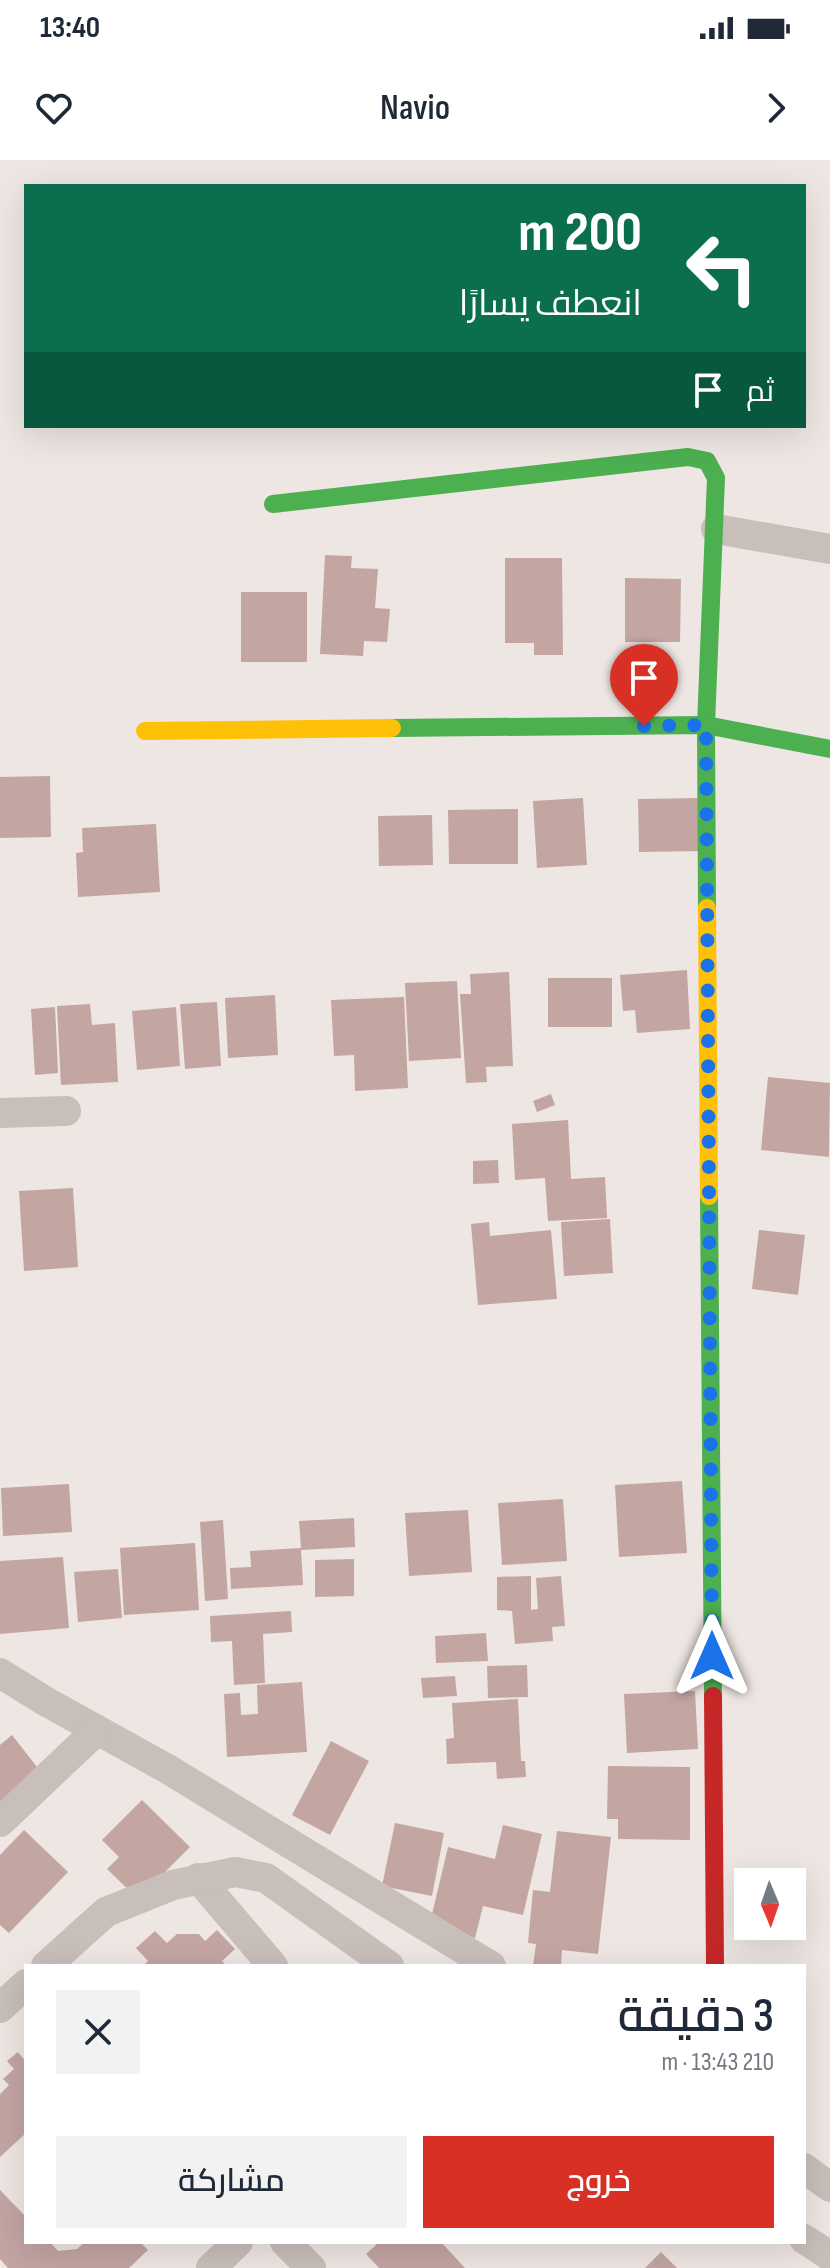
<!DOCTYPE html>
<html lang="ar">
<meta charset="utf-8">
<style>
:root{--surface:#fff;--page:#f2f2f3;--text:#1f2937;--muted:#747a83;--accent:#d93025}
body{margin:0;font-family:"Sofia Sans Condensed",Cairo,sans-serif;background:var(--page);color:var(--text);direction:rtl;height:100vh;display:flex;flex-direction:column;font-size:30px;white-space:nowrap}
*{box-sizing:border-box;margin:0}
p{font-size:26px;color:var(--muted)}
.icon{flex:none;width:44px;height:44px;fill:none;stroke:currentColor;stroke-width:2;stroke-linecap:round;stroke-linejoin:round}
.map{position:relative;flex:1;overflow:hidden;direction:ltr}
.details{position:absolute;left:24px;top:1804px;width:782px;height:280px;display:flex;flex-direction:column;background:var(--surface);border-radius:0px;box-shadow:0 8px 32px #0002;direction:rtl}
.details>*{flex:none}
.guide{position:absolute;left:24px;top:24px;width:782px;height:244px;border-radius:0px;box-shadow:0 8px 32px #0002;direction:rtl;background:#0b6e4f;color:#fff;overflow:hidden}
.needle{width:52px;rotate:178deg}
.buttons{position:absolute;left:734px;top:1708px;display:grid;gap:16px}
.buttons a{display:grid;place-items:center;width:72px;height:72px;border-radius:0px;background:var(--surface);box-shadow:0 8px 32px #0002;font-size:40px}
.pin{position:absolute;display:grid;place-items:center;width:68px;height:68px;color:#fff;margin:-82px -34px;border-radius:50% 50% 50% 0;rotate:-45deg;box-shadow:0 0 8px #0007}
.pin .icon{rotate:45deg}
.me{position:absolute;width:88px;margin:-44px;rotate:0deg;stroke-linejoin:round;filter:drop-shadow(0 0 6px #0008)}
.turn{display:flex;align-items:center;gap:28px;height:168px;padding:0 32px;font-size:36px}
.turn .icon{width:104px;height:104px;stroke-width:2.5}
.turn b{display:block;font-size:56px;line-height:68px}
.then{display:flex;align-items:center;height:76px;padding:0 32px;background:#0003;gap:16px;font-size:30px}
.round{display:grid;place-items:center;flex:none;width:84px;height:84px;border-radius:0px;background:var(--page)}
.summary{display:flex;align-items:center;justify-content:space-between;height:136px;padding:0 32px}
h1{font-size:48px;font-weight:600;line-height:60px}
.button{display:flex;gap:16px;margin-top:auto;padding:16px 32px}
.button a{flex:1;height:92px;border-radius:0px;background:var(--accent);color:#fff;font-size:32px;font-weight:600;line-height:92px;text-align:center}
.button a+a{background:var(--page);color:var(--text)}
.status{display:flex;justify-content:space-between;align-items:center;height:56px;padding:0 40px;background:var(--surface);direction:ltr}
.status svg{height:22px;fill:currentColor}
header{display:flex;justify-content:space-between;align-items:center;height:104px;padding:0 32px;background:var(--surface);font-size:36px;font-weight:600}
.map>svg:first-child{display:block}
</style>
<div class="status"><b>13:40</b><svg viewBox="0 0 49 12"><path d="M0 12V9h3v3zM5 12V6h3v6zM10 12V3h3v9zM15 12V0h3v12zM26 1h20v11H26zM47 4h2v5h-2z"/></svg></div>
<header><svg class="icon" aria-label="forward" viewBox="0 0 24 24"><path d="M9 5l7 7-7 7"/></svg>Navio<svg class="icon" aria-label="heart" viewBox="0 0 24 24"><path d="M12 20l-8-8c-3-5 5-10 8-4 3-6 11-1 8 4z"/></svg></header>
<div class="map">
<svg width="830" height="2108" viewBox="0 0 830 2108">
<rect width="100%" height="100%" fill="#eee6e2"/>
<g fill="#c3a5a2">
<polygon points="325,395 352,396 351,408 378,409 375,448 390,449 387,482 364,481 363,496 320,494"/>
<polygon points="505,398 562,398 563,495 534,495 534,483 505,483"/>
<polygon points="625,418 681,419 680,482 625,482"/>
<rect x="241" y="432" width="66" height="70"/>
<polygon points="50,616 51,677 0,678 0,617"/>
<polygon points="583,638 587,705 537,708 533,641"/>
<polygon points="702,638 703,691 639,692 638,639"/>
<polygon points="518,649 518,704 449,704 448,650"/>
<polygon points="432,655 433,705 379,706 378,656"/>
<polygon points="156,664 160,732 78,737 76,693 83,692 82,668"/>
<polygon points="687,810 690,869 637,873 635,850 623,851 620,815"/>
<polygon points="509,812 513,906 486,907 487,922 466,923 460,834 471,834 470,814"/>
<rect x="548" y="818" width="64" height="49"/>
<polygon points="457,821 461,898 409,901 405,823"/>
<polygon points="275,835 278,895 228,898 225,838"/>
<polygon points="404,837 408,928 355,931 354,895 334,896 331,840"/>
<polygon points="217,842 221,906 185,909 180,844"/>
<polygon points="90,844 92,865 115,863 118,922 61,925 57,846"/>
<polygon points="55,847 58,913 35,915 31,849"/>
<polygon points="176,847 180,906 137,910 132,851"/>
<polygon points="768,917 830,923 829,997 761,990"/>
<polygon points="551,934 555,945 537,952 533,941"/>
<polygon points="568,960 571,1019 605,1017 607,1058 548,1061 545,1018 515,1020 512,964"/>
<polygon points="498,1000 499,1023 473,1024 473,1001"/>
<polygon points="73,1028 78,1107 24,1111 19,1031"/>
<polygon points="610,1059 613,1113 564,1116 561,1062"/>
<polygon points="489,1062 490,1076 551,1070 557,1139 478,1145 471,1064"/>
<polygon points="759,1070 805,1075 798,1135 752,1129"/>
<polygon points="682,1321 687,1393 619,1397 615,1325"/>
<polygon points="69,1324 72,1372 3,1376 1,1328"/>
<polygon points="563,1339 567,1401 502,1405 498,1343"/>
<polygon points="468,1350 472,1412 409,1416 405,1353"/>
<polygon points="354,1358 355,1387 301,1390 303,1425 231,1429 230,1408 251,1407 250,1391 301,1388 299,1361"/>
<polygon points="223,1360 228,1439 205,1441 200,1362"/>
<polygon points="195,1383 199,1450 124,1455 120,1388"/>
<polygon points="63,1397 69,1468 0,1474 0,1401"/>
<polygon points="354,1399 354,1436 315,1437 315,1400"/>
<polygon points="118,1409 122,1458 78,1462 74,1412"/>
<polygon points="531,1416 531,1450 538,1449 536,1418 561,1416 565,1466 552,1467 553,1481 515,1484 512,1451 497,1450 497,1417"/>
<polygon points="291,1451 292,1472 263,1474 265,1523 234,1525 232,1481 211,1482 210,1456"/>
<polygon points="486,1473 488,1501 436,1503 435,1476"/>
<polygon points="527,1505 528,1537 488,1538 487,1506"/>
<polygon points="455,1516 457,1536 423,1538 421,1518"/>
<polygon points="302,1522 307,1592 227,1597 224,1534 240,1533 241,1555 258,1554 257,1525"/>
<polygon points="695,1531 698,1589 627,1593 624,1534"/>
<polygon points="518,1539 521,1601 525,1601 526,1617 497,1619 496,1602 447,1604 446,1579 454,1578 452,1543"/>
<polygon points="12,1575 44,1616 0,1649 0,1585"/>
<polygon points="331,1581 369,1601 330,1675 292,1655"/>
<polygon points="608,1606 690,1607 690,1680 618,1679 618,1659 607,1659"/>
<polygon points="142,1640 190,1687 138,1739 107,1709 119,1697 102,1680"/>
<polygon points="395,1663 444,1673 432,1736 382,1726"/>
<polygon points="503,1665 542,1674 523,1755 483,1746 475,1778 429,1767 448,1687 495,1699"/>
<polygon points="24,1670 68,1712 9,1773 0,1765 0,1695"/>
<polygon points="557,1671 611,1677 598,1794 562,1790 561,1806 533,1806 536,1784 528,1783 533,1730 550,1732"/>
<polygon points="217,1770 235,1789 222,1801 227,1806 143,1806 148,1801 136,1788 155,1771 167,1783 177,1774 199,1774 205,1781"/>
<polygon points="18,1892 26,1902 26,1973 0,1997 0,1934 9,1925 3,1919 14,1909 7,1901"/>
<polygon points="0,2030 26,2057 26,2082 50,2082 58,2091 77,2089 85,2082 140,2082 148,2090 129,2108 8,2108 0,2099"/>
<polygon points="374,2082 441,2082 465,2108 379,2108 366,2094 376,2085"/>
<polygon points="661,2092 677,2108 645,2108"/>
</g>
<g fill="none" stroke-linecap="round" stroke-linejoin="round">
<g stroke="#c8beba" stroke-width="30">
<polyline points="716,369 830,389"/>
<polyline points="0,953 66,951"/>
<polyline points="0,1513 45,1541 166,1608 491,1806"/>
<polyline points="0,1662 96,1571"/>
<polyline points="198,1718 273,1806"/>
<polyline points="46,1806 106,1752 173,1725 235,1712 266,1718 389,1806"/>
<polyline points="0,1848 26,1824"/>
<polyline points="804,2008 830,2027"/>
<polyline points="804,2079 830,2096"/>
<polyline points="285,2082 311,2108"/>
<polyline points="211,2108 238,2082"/>
</g>
<g stroke="#4caf50" stroke-width="18">
<polyline points="273,344 688,297 707,301 716,318 706,565 707,748"/>
<polyline points="392,568 706,565 830,589"/>
<polyline points="709,1036 713,1536"/>
</g>
<g stroke="#ffc107" stroke-width="18">
<polyline points="145,571 392,568"/>
<polyline points="707,748 709,1036"/>
</g>
<polyline stroke="#c62828" stroke-width="18" points="713,1536 715,1806"/>
</g>
<g fill="none" stroke-linecap="round" stroke-linejoin="round">
<polyline stroke="#1a73e8" stroke-width="14" stroke-dasharray="0 25.2" points="644,566 706,565 712,1496"/>
</g>
</svg>
<div class="buttons">
<a><svg class="needle" viewBox="-14 -14 28 28"><path d="M0-13l5 13h-10z" fill="#e53935"/><path d="M0 13l5-13h-10z" fill="#747a83"/></svg></a>
</div>
<div class="pin" style="left:644px;top:566px;background:#d93025"><svg class="icon" aria-label="arrive" viewBox="0 0 24 24"><path d="M6 21V4h12l-3 4 3 4H6"/></svg></div>
<svg class="me" style="left:712px;top:1496px" viewBox="-20 -20 40 40"><path d="M0-17L14 15 0 8-14 15z" fill="#1a73e8" stroke="#fff" stroke-width="4"/></svg>
<div class="guide">
<div class="turn"><svg class="icon" aria-label="left" viewBox="0 0 24 24"><path d="M17 20v-9H6M10 6l-5 5 5 5"/></svg><div><b>200 m</b>انعطف يسارًا</div></div>
<div class="then">ثم<svg class="icon" aria-label="arrive" viewBox="0 0 24 24"><path d="M6 21V4h12l-3 4 3 4H6"/></svg></div>
</div>
<section class="details">
<div class="summary"><div><h1>3 دقيقة</h1><p>210 m · 13:43</p></div><a class="round"><svg class="icon" aria-label="close" viewBox="0 0 24 24"><path d="M6 6l12 12M18 6L6 18"/></svg></a></div>
<div class="button"><a>خروج</a><a>مشاركة</a></div>
</section>
</div>
